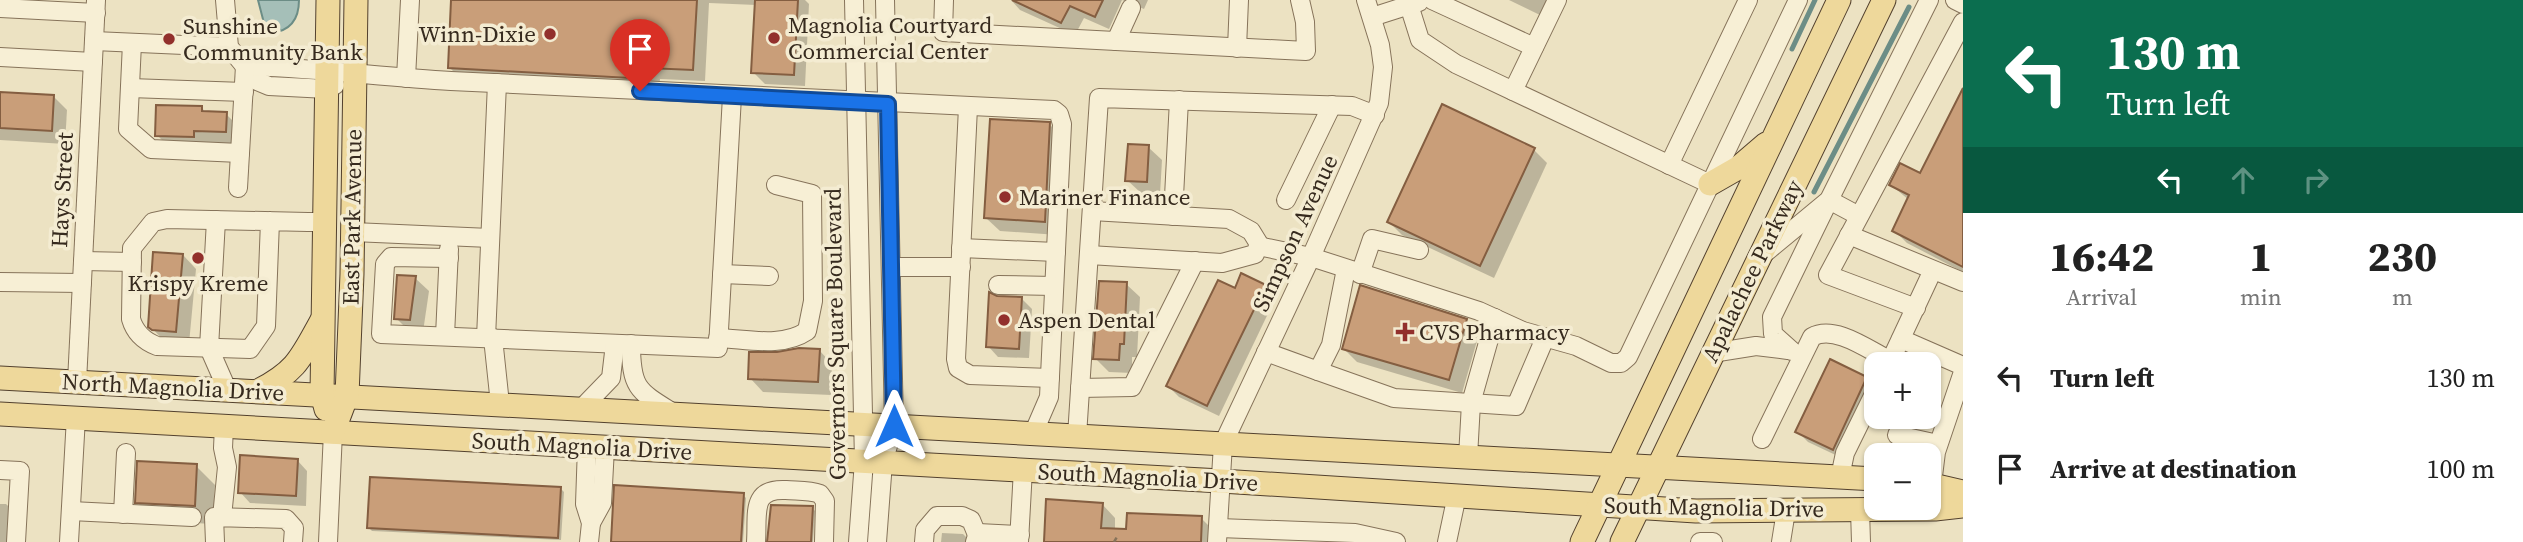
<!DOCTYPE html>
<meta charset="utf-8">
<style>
:root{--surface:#fff;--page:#f2f2f2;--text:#222;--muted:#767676}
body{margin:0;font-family:"Source Serif 4",serif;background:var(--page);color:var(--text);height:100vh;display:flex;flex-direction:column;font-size:26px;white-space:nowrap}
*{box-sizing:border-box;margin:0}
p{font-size:23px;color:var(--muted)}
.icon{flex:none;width:38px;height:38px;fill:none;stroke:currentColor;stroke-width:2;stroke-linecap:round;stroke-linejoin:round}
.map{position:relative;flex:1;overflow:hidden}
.drawer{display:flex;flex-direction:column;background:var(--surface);width:560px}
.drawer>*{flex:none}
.hud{background:#0b6e4f;color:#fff;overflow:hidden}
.controls{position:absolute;left:1864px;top:352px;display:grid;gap:14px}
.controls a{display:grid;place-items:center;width:77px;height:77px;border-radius:14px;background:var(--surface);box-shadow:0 2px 5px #0004;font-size:35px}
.pin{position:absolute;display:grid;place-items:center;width:60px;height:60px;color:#fff;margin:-72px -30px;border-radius:50% 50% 50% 0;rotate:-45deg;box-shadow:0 0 7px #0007}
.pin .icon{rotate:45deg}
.me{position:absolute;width:77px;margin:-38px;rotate:0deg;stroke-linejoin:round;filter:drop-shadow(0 0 5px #0008)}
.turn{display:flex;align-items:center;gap:24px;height:147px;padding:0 28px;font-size:32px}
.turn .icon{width:91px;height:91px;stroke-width:2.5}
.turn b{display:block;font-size:49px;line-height:60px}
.lanes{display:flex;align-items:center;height:66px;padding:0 28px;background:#0003;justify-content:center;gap:35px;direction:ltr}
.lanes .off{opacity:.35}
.eta{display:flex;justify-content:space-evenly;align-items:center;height:119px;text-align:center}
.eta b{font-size:42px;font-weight:800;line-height:49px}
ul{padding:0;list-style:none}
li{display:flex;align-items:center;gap:21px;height:91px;padding:0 28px}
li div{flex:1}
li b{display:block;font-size:26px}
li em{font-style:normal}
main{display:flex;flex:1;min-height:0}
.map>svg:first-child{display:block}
</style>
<main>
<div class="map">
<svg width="1963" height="542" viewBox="0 0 1963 542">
<rect width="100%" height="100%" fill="#ece2c2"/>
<path fill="#a5bfb8" stroke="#6c8d86" stroke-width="2" d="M258,0H299C299,20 290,31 271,33L265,27Z"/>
<g fill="#0003">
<polygon points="453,0 805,0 809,4 805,86 765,84 753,72 756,5 709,3 705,81 660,79 659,90 461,79 449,67"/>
<polygon points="1011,0 1148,0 1144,9 1122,0 1109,29 1084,18 1075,35 1020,10"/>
<polygon points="1509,0 1550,0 1542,16"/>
<polygon points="1963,92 1963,272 1907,243 1894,230 1909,200 1891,185 1921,176"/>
<polygon points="0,93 53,96 67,110 65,144 0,140"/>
<polygon points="202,108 206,113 226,114 239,127 239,145 170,148 157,135"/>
<polygon points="1049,124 1062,137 1058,235 1000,231 986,218"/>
<polygon points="1148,147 1162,160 1160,195 1141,193 1127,180"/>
<polygon points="1534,150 1547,163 1494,278 1402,235 1389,222"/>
<polygon points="183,255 196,269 189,344 166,343 150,326"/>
<polygon points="415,278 429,291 423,332 410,332 396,318"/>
<polygon points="1126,284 1140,297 1137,357 1132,357 1132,373 1109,372 1095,358"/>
<polygon points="1265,286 1276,297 1219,416 1179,397 1168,386 1235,290"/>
<polygon points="997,298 1022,299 1032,309 1029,358 998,357 988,346"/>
<polygon points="1466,320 1479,334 1462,393 1357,362 1344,349"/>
<polygon points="819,350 832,364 831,395 763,392 750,378"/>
<polygon points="1831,362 1866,379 1876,389 1844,459 1808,442 1798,432"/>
<polygon points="297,460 307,471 306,506 250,503 240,492"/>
<polygon points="196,466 215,485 213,524 155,521 137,502"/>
<polygon points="561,489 564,492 561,540 372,531 369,528"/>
<polygon points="743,495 746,498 743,542 612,542"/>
<polygon points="0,504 6,504 20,517 18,542 0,542"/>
<polygon points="1102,504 1115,518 1115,530 1128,531 1201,518 1215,532 1214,542 1045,542"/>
<polygon points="812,508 815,511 813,542 768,542"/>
<polygon points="942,533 963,534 971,542 941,542"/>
</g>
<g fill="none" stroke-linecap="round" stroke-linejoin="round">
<g stroke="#6c8d86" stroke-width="5">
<polyline points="1792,49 1815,0"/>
<polyline points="1814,192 1909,7"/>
</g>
</g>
<g fill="#c99e79" stroke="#845e41" stroke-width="2">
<polygon points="451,0 697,0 693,70 648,68 648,79 448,68"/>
<polygon points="755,0 798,0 794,75 751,73"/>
<polygon points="1012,0 1103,0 1095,17 1070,6 1061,23"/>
<polygon points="1963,88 1963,267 1892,231 1909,195 1889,185 1900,163 1920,173"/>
<polygon points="0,92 54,95 52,131 0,128"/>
<polygon points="1442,104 1535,148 1480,266 1387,222"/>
<polygon points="156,105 202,106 202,111 227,112 226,132 194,131 194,137 155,136"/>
<polygon points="990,119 1050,122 1045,222 984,218"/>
<polygon points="1128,144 1149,145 1147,182 1125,181"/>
<polygon points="153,252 183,254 176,332 152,330 148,327"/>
<polygon points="1241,273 1266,285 1207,406 1166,386 1218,280 1235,288"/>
<polygon points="397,275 416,276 410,320 394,319"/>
<polygon points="1099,281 1127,282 1124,344 1120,344 1119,360 1093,359"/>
<polygon points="1360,285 1467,319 1449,380 1342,349"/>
<polygon points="989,292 997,296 1022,297 1019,349 986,347"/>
<polygon points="799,348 820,349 818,382 748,379 749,352 777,352"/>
<polygon points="1830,359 1867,377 1833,450 1795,432"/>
<polygon points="240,455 298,459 296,496 238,493"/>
<polygon points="137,461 197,464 195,506 135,503"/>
<polygon points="370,477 561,487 558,538 367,528"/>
<polygon points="614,485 744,493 741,542 611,542"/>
<polygon points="1046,499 1103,503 1101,528 1126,529 1127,513 1202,516 1201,542 1044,542"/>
<polygon points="771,505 813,506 811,542 767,542"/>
</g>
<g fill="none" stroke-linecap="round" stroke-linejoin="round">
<defs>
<g id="minor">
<polyline points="225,0 229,47 257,81 269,86 327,89 335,85"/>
<polyline points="854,0 864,461 858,542"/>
<polyline points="944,0 943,32 1306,51 1305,22 1300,0"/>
<polyline points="1432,0 1534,47"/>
<polyline points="1955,0 1963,4"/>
<polyline points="1409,5 1420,40 1456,64 1710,184"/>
<polyline points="0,8 96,13"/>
<polyline points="1372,17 1419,2"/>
<polyline points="94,41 229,47"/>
<polyline points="1116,41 1131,8"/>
<polyline points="132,43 128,129 151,149 240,153"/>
<polyline points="1237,48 1239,0"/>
<polyline points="0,57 93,62"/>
<path d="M245,66C315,68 382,77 451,81L1054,110L1059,114L1062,124L1049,397L1033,434"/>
<polyline points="406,78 410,0"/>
<polyline points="130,88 244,92"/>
<polyline points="1513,91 1557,0"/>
<polyline points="968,107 956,359 958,368 970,375 1050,378"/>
<polyline points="1669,165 1748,0"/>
<polyline points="238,188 245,66"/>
<polyline points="1286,200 1332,105"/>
<polyline points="1173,216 1179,100"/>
<polyline points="216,220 209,348 227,389"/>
<path d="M270,221L266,326L250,349L157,346C144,341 135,333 131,319L132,248L153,222L167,219L308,222H324"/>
<polyline points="353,232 490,238"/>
<polyline points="1849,235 1963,282"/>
<polyline points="1258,246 1311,257 1479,311 1523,331 1576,346 1611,363 1621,363 1628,357 1798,0"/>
<polyline points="961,248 1056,252"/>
<polyline points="1766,252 1829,200 1929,0"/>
<polyline points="1089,255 1222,263 1255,254 1259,244 1251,231 1229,219 1092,211"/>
<polyline points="449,258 391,257 385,264 381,334 718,348 732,96"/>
<polyline points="83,261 132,262"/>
<polyline points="892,267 961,267"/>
<polyline points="722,274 769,276"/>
<polyline points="1360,274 1372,239 1419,250"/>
<polyline points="0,282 82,283"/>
<polyline points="998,285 1054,286"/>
<polyline points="1916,308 1828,275 1963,22"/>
<polyline points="445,336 449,249"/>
<polyline points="486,338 497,83"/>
<polyline points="493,338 500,404"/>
<path d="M718,338C747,339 782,348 807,331L813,301L812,194L776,185"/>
<polyline points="1901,339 1963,366"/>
<path d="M631,344C631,389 638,391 675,414"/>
<polyline points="1792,351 1773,334 1772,317 1829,200 1859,216"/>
<polyline points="1266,352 1318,371 1331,345 1346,269"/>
<polyline points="1712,353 1756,346 1788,350"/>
<polyline points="1889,364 1932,272"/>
<polyline points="1318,371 1394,398 1516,406 1545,338"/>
<polyline points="77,382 96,0"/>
<polyline points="1080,388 1132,387 1195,261"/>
<polyline points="581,409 611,378 615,344"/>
<polyline points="1906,416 1897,435 1938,444"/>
<polyline points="1077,436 1099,98 1352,106 1375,115"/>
<path d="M1762,439L1812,337C1835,324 1870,351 1891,361"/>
<polyline points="587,446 585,504 591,523 589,542"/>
<polyline points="1468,457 1471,403 1495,318"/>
<polyline points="0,470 20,471 16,542"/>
<polyline points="1840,477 1845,453 1876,390"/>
<polyline points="1932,484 1936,452 1963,372"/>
<polyline points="1860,510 1861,542"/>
<polyline points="71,511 192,517"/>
<polyline points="123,514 126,453"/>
<polyline points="222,517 227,467 223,448 224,426"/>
<polyline points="591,523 602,503 605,448"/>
<polyline points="1219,528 1355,533 1396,542"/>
<polyline points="69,542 76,417"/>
<polyline points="215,542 214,517 286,519 294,528 293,542"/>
<polyline points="328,542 333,432"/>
<path d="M756,542C758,514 750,488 786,490C797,491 809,490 820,494L825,501L824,542"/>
<polyline points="877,542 883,462 894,426 885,0"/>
<polyline points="924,542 925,530 937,516 962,516 971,520 980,542"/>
<polyline points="975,542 978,533 1020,535"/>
<polyline points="1019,542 1023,469"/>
<polyline points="1217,542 1223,444 1311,257 1379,103 1383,67 1380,45 1366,0"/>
<polyline points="1447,542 1457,495"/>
<polyline points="1700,542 1713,542"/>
<polyline points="1781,542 1786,511"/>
</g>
<g id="major">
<polyline points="1710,184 1738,168 1766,144"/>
<polyline points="0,378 1876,479"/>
<path d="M258,391C297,371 301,358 322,320"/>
<polyline points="326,409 322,394 328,0"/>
<polyline points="0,414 1221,481 1696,511 1935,509 1963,506"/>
<polyline points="333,432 347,395 352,274 356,0"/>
<polyline points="1928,484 1963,492"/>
<polyline points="1582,542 1839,0"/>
<polyline points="1622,542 1884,0"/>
</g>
</defs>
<use href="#minor" stroke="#86735a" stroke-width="20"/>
<use href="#major" stroke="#53412e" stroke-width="25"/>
<polyline stroke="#86735a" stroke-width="2.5" stroke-dasharray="5 3.5" stroke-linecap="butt" points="1114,542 1117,537"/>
<use href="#minor" stroke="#f7efd5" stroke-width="18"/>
<use href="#major" stroke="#eed89b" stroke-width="23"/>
</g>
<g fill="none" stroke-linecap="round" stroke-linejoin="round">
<defs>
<polyline id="route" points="640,91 888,104 894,426"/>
</defs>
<use href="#route" stroke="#114b97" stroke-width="18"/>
<use href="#route" stroke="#1a73e8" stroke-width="12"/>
</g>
<g fill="#92302c" stroke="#f4ecd2" stroke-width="2.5">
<circle cx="550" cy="34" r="7"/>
<circle cx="774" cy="38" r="7"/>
<circle cx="169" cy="39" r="7"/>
<circle cx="1005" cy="197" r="7"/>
<circle cx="198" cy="258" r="7"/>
<circle cx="1004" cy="320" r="7"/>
<path d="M1401.5 321.5h7v7h7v7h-7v7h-7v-7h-7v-7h7z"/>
</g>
<g text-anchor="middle" stroke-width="7" stroke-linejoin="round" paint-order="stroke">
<g font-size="23" fill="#362a1e" stroke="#f4ecd2" text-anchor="start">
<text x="788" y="33">Magnolia Courtyard<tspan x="788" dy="26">Commercial Center</tspan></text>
<text x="183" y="34">Sunshine<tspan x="183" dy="26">Community Bank</tspan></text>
<text x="536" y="42" text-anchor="end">Winn-Dixie</text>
<text x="1019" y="205">Mariner Finance</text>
<text x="198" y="291" text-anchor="middle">Krispy Kreme</text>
<text x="1018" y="328">Aspen Dental</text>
<text x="1419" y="340">CVS Pharmacy</text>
</g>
<g font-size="23" fill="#362a1e" stroke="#f4ecd2">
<text transform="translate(62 190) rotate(-87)" y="8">Hays Street</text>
<text transform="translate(352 217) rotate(-89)" y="8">East Park Avenue</text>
<text transform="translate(1295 233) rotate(-65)" y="8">Simpson Avenue</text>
<text transform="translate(1752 271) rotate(-64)" y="8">Apalachee Parkway</text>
<text transform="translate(835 334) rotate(-91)" y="8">Governors Square Boulevard</text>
<text transform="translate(173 387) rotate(3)" y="8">North Magnolia Drive</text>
<text transform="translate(582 446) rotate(3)" y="8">South Magnolia Drive</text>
<text transform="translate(1148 477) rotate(3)" y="8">South Magnolia Drive</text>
<text transform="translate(1714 507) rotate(1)" y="8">South Magnolia Drive</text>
</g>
</g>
</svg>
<div class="controls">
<a>+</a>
<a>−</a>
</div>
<div class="pin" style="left:640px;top:91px;background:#d93025"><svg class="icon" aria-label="arrive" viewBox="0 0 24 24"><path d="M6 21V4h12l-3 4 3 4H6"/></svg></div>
<svg class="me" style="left:894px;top:426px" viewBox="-20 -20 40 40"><path d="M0-17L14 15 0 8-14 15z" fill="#1a73e8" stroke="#fff" stroke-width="4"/></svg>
</div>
<section class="drawer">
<div class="hud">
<div class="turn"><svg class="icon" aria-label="left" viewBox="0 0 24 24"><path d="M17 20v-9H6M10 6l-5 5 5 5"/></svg><div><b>130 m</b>Turn left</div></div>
<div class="lanes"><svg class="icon" aria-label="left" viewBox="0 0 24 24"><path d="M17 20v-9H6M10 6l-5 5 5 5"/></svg><svg class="icon off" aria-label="ahead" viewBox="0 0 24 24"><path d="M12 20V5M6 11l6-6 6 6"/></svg><svg class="icon off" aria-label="right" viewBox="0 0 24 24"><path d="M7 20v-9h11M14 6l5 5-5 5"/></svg></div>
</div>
<div class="eta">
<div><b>16:42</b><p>Arrival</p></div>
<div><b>1</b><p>min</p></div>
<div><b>230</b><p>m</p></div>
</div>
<ul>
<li><svg class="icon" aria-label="left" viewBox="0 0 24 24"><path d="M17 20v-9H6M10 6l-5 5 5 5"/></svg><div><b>Turn left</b></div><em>130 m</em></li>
<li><svg class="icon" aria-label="arrive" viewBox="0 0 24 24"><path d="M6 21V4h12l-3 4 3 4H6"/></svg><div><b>Arrive at destination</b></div><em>100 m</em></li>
</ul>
</section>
</main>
